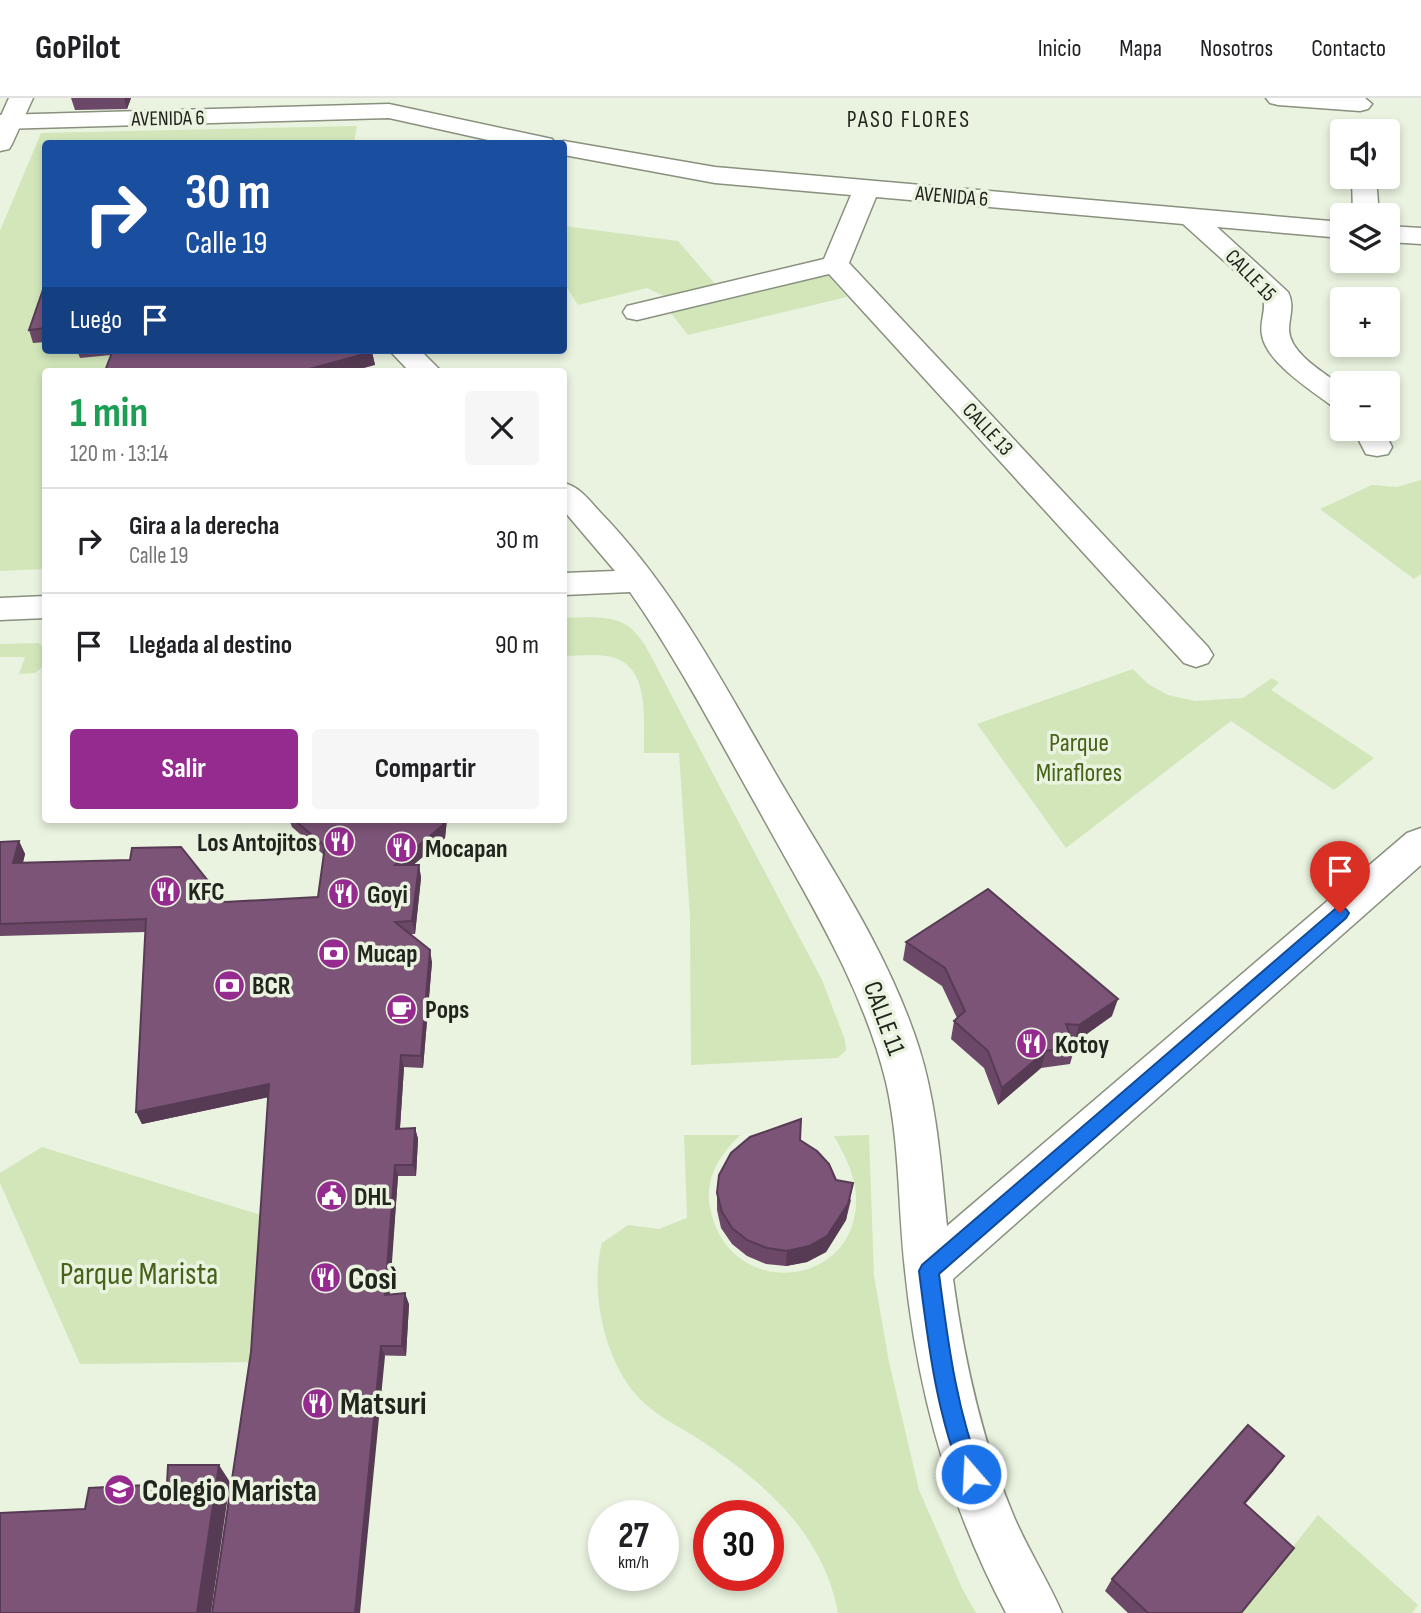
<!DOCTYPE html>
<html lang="es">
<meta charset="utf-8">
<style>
:root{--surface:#fff;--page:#f6f6f6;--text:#202124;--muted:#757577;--line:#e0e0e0;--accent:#952b8f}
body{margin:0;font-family:"Sofia Sans Condensed",sans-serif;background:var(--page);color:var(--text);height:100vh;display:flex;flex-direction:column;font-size:26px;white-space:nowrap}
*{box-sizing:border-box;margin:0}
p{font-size:23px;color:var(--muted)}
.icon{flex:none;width:38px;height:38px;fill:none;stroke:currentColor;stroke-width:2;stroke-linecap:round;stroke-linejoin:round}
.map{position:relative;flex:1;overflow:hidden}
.details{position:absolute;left:42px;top:270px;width:525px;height:455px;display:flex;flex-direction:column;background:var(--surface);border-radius:7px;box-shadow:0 4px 10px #0003}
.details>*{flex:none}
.hud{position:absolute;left:42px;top:42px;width:525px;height:214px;border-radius:7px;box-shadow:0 4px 10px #0003;background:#1a4fa0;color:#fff;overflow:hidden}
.tools{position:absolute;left:1330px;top:21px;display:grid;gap:14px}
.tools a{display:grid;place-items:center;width:70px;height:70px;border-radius:7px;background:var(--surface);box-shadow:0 4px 10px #0003;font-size:35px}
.speed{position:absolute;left:588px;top:1402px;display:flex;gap:14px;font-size:35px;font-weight:700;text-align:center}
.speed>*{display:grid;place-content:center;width:91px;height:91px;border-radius:50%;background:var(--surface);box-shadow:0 4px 10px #0003;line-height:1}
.speed small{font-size:18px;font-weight:400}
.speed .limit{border:10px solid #d22;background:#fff;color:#111}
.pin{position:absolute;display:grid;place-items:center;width:60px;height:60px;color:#fff;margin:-72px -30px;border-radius:50% 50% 50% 0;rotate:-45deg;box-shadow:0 0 7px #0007}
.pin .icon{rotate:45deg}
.me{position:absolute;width:77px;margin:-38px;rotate:341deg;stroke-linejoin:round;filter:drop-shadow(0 0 5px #0008)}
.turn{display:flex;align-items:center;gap:24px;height:147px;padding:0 28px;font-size:32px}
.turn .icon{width:91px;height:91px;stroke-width:2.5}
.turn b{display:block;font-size:49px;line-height:60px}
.then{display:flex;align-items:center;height:66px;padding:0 28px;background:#0003;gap:14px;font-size:26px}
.round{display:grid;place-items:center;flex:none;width:74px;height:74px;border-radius:7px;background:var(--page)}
.summary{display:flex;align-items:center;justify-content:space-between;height:119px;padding:0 28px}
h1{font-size:42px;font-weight:700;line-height:52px;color:#1e9e55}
.button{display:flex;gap:14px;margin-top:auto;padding:14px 28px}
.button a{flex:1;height:80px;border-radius:7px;background:var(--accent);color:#fff;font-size:28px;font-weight:700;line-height:80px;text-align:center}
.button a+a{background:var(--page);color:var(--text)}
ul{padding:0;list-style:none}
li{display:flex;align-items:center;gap:21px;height:105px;padding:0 28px;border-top:2px solid var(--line)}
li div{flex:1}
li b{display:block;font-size:26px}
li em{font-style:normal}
header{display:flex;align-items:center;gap:42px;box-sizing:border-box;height:98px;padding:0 35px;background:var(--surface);border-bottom:2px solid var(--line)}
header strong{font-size:33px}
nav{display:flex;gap:38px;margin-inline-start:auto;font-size:24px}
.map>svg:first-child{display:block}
</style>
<header>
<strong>GoPilot</strong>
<nav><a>Inicio</a><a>Mapa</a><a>Nosotros</a><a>Contacto</a></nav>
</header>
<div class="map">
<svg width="1421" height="1515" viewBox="0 0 1421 1515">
<rect width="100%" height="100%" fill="#e9f3df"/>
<g fill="#d2e6ba">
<polygon points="357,28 354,45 46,46 45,208 34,244 45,244 46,252 81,252 120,257 114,273 46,273 45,471 0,473 0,133 41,35"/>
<polygon points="564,128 678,143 715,186 666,199 647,190 578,207 564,185"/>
<polygon points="827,176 847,199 688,237 670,214"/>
<polygon points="1421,382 1421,476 1414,481 1320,411 1372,387 1397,389"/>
<path d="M591,519C620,521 628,523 645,547L822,882L845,942L846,952L838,960L691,967L690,819L679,655H644C643,622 652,565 607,558C593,556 578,558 564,558V520Z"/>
<polygon points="38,545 45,549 45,567 35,575 19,576 25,559 0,559 0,546"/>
<polygon points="1133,571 1148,586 1168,597 1195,603 1243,600 1272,580 1279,585 1271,592 1374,660 1334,692 1231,623 1066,750 977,626"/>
<path d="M684,1037H740C717,1060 702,1085 712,1118C736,1204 860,1188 856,1098C855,1076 844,1056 834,1038L869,1037L874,1178L889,1264L919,1392L962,1490L976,1515H838C824,1436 763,1383 700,1342C682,1330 658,1319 642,1303C605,1268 589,1193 602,1145L628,1127L659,1131L687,1120Z"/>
<polygon points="42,1049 264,1118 256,1264 80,1266 0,1085 0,1075"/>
<polygon points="1318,1417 1418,1507 1412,1515 1241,1515"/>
</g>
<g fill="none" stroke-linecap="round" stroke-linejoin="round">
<defs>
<g id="minor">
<polygon points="1266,0 1365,0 1372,6 1368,11 1360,13 1278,7 1270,5"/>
<path d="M389,6L543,39L552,41L555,45L564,43L715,69L1342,124V140L1217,129L1288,194C1295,208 1289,218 1289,232C1290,256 1325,275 1342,288V311L1332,308C1311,292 1266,264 1262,237C1259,224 1267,212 1263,198L1183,126L876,99L849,165L1208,549L1213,557L1208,565L1196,569L1184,565L829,176L637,222L627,220L623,214L627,208L824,161L851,97L715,85L564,57V46H506L389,20L0,31V17Z"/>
<polygon points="1352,79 1376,79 1379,117 1353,117"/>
<polygon points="1388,128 1421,130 1421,146 1388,144"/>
<polygon points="389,252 420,252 441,273 409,273"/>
<polygon points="1353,331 1383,331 1392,349 1388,356 1377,358 1366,356"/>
<path d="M564,385C580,389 589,402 600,414C674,490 724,587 777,678C828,766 888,852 919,950C937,1007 941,1068 947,1128L1407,735L1421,730V767L953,1181C964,1261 981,1340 1012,1414C1026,1449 1047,1480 1062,1515H1006C949,1408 917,1292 905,1172C898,1110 900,1045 886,984C862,886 808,802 760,714C718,640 679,564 630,494L564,497V475L615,473L564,413Z"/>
<polygon points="46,498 46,520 0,522 0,500"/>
</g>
<polygon id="primary" points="9,0 33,0 12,46 9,51 0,53 0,20"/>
</defs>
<use href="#minor" stroke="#88907e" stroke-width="3"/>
<use href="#primary" stroke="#88907e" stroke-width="3"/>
<use href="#minor" fill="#fff" fill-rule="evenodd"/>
<use href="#primary" fill="#fff" fill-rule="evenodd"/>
</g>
<g fill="#6b4867">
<polygon points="71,0 131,0 127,11 75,12"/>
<polygon points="46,183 46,244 33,245 29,232"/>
<polygon points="77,252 371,252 372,254 375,267 111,257 80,260"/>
<polygon points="289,721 447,721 445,740 413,767 419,767 421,780 415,836 410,836 432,864 423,970 404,969 400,1031 415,1030 418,1041 416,1078 398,1078 389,1196 409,1206 406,1258 251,1254 268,999 142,1026 136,1014 146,834 0,838 0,744 19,743 25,756 23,765 225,804 318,799 324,757 292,729"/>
<polygon points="906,844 1112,918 1074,945 1075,949 1070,966 1041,970 998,1007 984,970 951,941 954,923 957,920 942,888 903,862"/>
<polygon points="800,1042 836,1082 851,1102 846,1122 826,1154 807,1164 786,1168 766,1166 747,1158 732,1146 721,1130 717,1112 717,1095"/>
<polygon points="1274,1372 1245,1406 1241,1515 1128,1515 1105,1493 1112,1481"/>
</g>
<g fill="#573b54">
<polygon points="124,0 131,0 127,11"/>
<polygon points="372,254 375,267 353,273 302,273"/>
<polygon points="443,721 447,721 445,740 398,780 395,767"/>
<polygon points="19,743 25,756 19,778 13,765"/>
<polygon points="419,767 421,780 415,836 412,823"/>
<polygon points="430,852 432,864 423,970 421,958"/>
<polygon points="1118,901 1112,918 1074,945 1079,927"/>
<polygon points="1046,953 1041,970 998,1007 1002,990"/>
<polygon points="401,957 404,969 399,1043 396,1031"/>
<polygon points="269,986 274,998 142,1026 136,1014"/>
<polygon points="415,1030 418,1041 416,1078 413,1067"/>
<polygon points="395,1067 398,1078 389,1207 385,1197"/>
<polygon points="853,1085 846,1122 826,1154 807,1164 786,1168 787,1153"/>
<polygon points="405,1195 409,1206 406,1258 402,1248"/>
<polygon points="381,1248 385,1258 360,1515 355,1515"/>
<polygon points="1284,1358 1274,1372 1235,1418 1244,1405"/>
<polygon points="219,1367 230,1384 211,1515 197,1515"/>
</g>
<g fill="#7c5478" stroke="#573b54" stroke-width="2">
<polygon points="46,183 46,230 29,232"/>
<polygon points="113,252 371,252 372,254 302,273 105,273"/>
<polygon points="293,721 443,721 443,727 395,767 419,767 412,823 395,824 430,852 421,958 401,957 396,1031 415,1030 413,1067 395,1067 385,1197 405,1195 402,1248 381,1248 355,1515 212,1515 251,1254 269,986 136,1014 146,821 0,826 0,744 19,743 13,765 130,762 132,750 181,749 225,804 318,799 325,748"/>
<polygon points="988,791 1118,901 1079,927 1066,926 1075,949 1046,953 1002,990 988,953 954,923 965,913 945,870 906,844"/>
<polygon points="801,1021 800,1042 817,1053 829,1066 836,1082 853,1085 848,1106 827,1138 809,1148 787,1153 767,1150 747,1142 732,1130 722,1114 717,1095 719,1077 731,1055 750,1039"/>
<polygon points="1248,1327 1284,1358 1244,1405 1294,1450 1241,1515 1148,1515 1112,1481"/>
<polygon points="168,1367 219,1367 197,1515 0,1515 0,1415 85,1411 89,1390 167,1386"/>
</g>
<path fill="#1a73e8" stroke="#114b97" stroke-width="2" d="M1340,809L1346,811L1349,815L1346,820L939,1176C948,1243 956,1312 982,1376L979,1383L971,1386L964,1383C936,1316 928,1244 919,1173L922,1167L1335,811Z"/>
<defs>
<symbol id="restaurant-disc" viewBox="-11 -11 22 22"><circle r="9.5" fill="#952b8f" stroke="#e9f3df"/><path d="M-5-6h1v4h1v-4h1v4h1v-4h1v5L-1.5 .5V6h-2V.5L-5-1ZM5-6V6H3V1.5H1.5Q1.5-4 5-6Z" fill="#fff"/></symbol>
<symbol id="bank-disc" viewBox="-11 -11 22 22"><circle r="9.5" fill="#952b8f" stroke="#e9f3df"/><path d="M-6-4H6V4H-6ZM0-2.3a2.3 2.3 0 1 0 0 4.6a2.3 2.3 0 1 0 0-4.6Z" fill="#fff"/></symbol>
<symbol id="cafe-disc" viewBox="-11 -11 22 22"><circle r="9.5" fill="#952b8f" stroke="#e9f3df"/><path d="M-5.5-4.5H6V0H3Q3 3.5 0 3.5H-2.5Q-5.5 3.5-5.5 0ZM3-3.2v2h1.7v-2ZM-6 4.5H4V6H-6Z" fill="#fff"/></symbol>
<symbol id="civic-disc" viewBox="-11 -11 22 22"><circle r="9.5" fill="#952b8f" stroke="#e9f3df"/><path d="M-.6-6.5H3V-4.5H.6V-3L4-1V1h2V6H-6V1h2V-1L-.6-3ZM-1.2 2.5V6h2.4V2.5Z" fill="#fff"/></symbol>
<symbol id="school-disc" viewBox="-11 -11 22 22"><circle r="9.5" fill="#952b8f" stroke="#e9f3df"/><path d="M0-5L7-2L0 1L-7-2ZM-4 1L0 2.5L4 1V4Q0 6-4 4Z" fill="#fff"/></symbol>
</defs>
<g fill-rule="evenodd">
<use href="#restaurant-disc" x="322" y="726" width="35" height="35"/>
<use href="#restaurant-disc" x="384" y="732" width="35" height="35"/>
<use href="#restaurant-disc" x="148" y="776" width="35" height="35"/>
<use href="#restaurant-disc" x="326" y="778" width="35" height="35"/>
<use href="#bank-disc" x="316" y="838" width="35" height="35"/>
<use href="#bank-disc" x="212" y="870" width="35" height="35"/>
<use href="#cafe-disc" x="384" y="894" width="35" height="35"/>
<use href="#restaurant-disc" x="1014" y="928" width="35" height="35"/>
<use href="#civic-disc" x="314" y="1080" width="35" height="35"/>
<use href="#restaurant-disc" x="308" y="1162" width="35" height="35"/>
<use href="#restaurant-disc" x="300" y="1288" width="35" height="35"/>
<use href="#school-disc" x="102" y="1374" width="35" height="35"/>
</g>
<g text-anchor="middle" stroke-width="7" stroke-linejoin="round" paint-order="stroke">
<g font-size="21" fill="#22251e" stroke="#e9f3df">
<text transform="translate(168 20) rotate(-1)" y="7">AVENIDA 6</text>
<text transform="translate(952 98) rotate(5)" y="7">AVENIDA 6</text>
<text transform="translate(1251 177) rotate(46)" y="7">CALLE 15</text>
<text transform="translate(988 331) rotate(47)" y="7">CALLE 13</text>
</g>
<g font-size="23" letter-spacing="2" fill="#22251e" stroke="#e9f3df">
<text x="909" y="29">PASO FLORES</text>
</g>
<g font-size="26" fill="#476219" stroke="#e9f3df">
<text x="1079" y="653">Parque<tspan x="1079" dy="30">Miraflores</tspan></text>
</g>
<g font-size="26" font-weight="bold" fill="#22251e" stroke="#e9f3df" text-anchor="start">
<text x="317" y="753" text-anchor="end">Los Antojitos</text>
<text x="425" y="759">Mocapan</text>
<text x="188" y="802">KFC</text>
<text x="367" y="805">Goyi</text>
<text x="357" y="864">Mucap</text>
<text x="252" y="896">BCR</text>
<text x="425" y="920">Pops</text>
<text x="1055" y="955">Kotoy</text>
<text x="354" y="1107">DHL</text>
</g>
<g font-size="26" fill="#22251e" stroke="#e9f3df">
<text transform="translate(885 920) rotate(70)" y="9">CALLE 11</text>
</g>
<g font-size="32" fill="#476219" stroke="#e9f3df">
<text x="139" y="1186">Parque Marista</text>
</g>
<g font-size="32" font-weight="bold" fill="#22251e" stroke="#e9f3df" text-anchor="start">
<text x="348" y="1191">Così</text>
<text x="340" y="1316">Matsuri</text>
<text x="142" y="1403">Colegio Marista</text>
</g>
</g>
</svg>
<div class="tools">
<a><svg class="icon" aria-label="sound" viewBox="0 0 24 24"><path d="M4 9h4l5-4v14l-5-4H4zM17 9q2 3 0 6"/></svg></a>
<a><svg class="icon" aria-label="layers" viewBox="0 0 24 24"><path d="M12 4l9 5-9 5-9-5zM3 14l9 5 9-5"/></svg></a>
<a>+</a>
<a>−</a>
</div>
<div class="speed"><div>27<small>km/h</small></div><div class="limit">30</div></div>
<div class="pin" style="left:1340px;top:815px;background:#d93025"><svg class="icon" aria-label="arrive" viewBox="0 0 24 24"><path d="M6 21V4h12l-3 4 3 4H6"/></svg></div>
<svg class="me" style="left:971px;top:1376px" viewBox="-20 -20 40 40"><circle r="17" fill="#1a73e8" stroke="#fff" stroke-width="3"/><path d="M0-11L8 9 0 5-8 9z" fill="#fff"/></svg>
<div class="hud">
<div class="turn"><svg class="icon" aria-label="right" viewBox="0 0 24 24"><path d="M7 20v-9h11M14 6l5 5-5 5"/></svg><div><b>30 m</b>Calle 19</div></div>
<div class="then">Luego<svg class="icon" aria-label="arrive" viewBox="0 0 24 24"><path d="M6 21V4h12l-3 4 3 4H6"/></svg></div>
</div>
<section class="details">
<div class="summary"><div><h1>1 min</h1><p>120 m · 13:14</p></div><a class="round"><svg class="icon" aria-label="close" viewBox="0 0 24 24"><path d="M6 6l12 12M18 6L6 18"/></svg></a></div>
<ul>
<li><svg class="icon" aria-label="right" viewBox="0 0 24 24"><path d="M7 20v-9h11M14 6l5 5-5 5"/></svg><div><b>Gira a la derecha</b><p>Calle 19</p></div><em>30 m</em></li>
<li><svg class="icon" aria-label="arrive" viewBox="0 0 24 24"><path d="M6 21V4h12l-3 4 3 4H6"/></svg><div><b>Llegada al destino</b></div><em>90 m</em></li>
</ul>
<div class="button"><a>Salir</a><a>Compartir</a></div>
</section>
</div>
